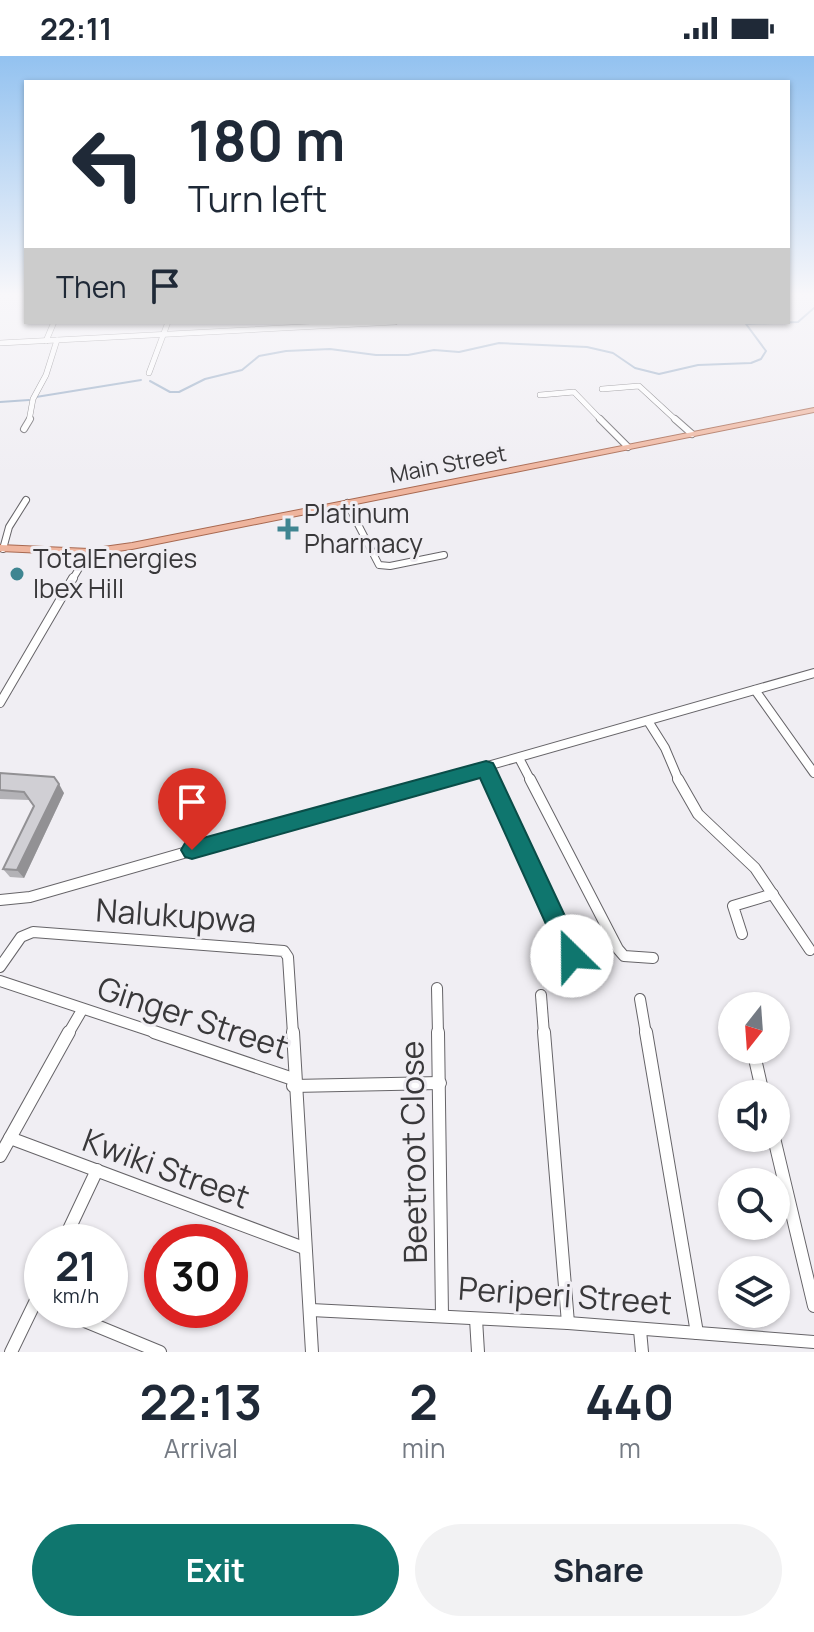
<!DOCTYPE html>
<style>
:root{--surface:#fff;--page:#f2f2f3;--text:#1f2937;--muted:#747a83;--accent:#0f766e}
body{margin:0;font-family:Manrope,sans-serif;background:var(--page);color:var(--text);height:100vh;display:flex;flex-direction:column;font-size:30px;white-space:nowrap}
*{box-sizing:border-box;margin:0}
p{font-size:26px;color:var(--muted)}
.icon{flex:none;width:44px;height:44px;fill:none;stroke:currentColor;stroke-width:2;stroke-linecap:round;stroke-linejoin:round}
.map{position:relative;height:1296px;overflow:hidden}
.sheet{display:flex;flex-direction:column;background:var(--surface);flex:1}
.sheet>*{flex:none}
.top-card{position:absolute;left:24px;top:24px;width:766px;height:244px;border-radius:0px;box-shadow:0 2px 6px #0004;background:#fff;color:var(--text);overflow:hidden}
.needle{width:52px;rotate:197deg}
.controls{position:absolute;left:718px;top:936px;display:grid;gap:16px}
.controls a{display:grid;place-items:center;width:72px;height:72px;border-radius:50%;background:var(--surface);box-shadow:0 2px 6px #0004;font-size:40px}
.speed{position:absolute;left:24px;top:1168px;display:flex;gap:16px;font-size:40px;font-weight:700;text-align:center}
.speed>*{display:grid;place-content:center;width:104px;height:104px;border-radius:50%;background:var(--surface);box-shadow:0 2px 6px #0004;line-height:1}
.speed small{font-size:20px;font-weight:400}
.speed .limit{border:12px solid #d22;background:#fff;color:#111}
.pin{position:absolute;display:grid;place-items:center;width:68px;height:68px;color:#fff;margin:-82px -34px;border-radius:50% 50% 50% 0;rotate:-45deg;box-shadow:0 0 8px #0007}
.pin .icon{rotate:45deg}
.me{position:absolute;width:88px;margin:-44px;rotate:337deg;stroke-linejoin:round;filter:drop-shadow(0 0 6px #0008)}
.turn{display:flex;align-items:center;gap:28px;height:168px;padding:0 32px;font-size:36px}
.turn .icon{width:104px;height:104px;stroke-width:2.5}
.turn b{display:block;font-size:56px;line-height:68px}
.then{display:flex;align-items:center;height:76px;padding:0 32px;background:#0003;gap:16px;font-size:30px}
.eta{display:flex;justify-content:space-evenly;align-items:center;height:136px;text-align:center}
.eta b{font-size:48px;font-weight:700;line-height:56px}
.cta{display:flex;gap:16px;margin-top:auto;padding:16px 32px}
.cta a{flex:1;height:92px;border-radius:48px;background:var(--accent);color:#fff;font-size:32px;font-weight:700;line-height:92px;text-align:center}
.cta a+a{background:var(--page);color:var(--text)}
.status{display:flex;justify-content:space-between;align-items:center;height:56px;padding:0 40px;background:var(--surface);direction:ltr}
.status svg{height:22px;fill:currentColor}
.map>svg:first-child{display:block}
</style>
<div class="status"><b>22:11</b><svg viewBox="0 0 49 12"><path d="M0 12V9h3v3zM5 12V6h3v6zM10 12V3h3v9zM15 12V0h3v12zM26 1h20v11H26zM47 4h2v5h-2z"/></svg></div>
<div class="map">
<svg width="814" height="1296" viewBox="0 0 814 1296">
<rect width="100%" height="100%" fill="#f0eef3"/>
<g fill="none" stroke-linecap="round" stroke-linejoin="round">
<g stroke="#90a7c2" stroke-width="2">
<polyline points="150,325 170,336 179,336 205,323 242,314 259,300 286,295 330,293 376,299 408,299 434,294 459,296 499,287 587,291 613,297 635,312 659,318 698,309 751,307 761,303 766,295 746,268 798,266 814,252"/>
<polyline points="36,341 141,324"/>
<polyline points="0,346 29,344"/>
</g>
<defs>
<g id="minor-far4">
<polyline points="788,239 793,237"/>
<polyline points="46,285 54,266"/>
<polyline points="0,287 395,266"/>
<polyline points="149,317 168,266"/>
<polyline points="602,333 639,330 677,365"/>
<polyline points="540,339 574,336 602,365"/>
<polyline points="29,365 33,343 46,319 57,284"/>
</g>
<g id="minor-far3">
<polyline points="600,363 628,391"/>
<polyline points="675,363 692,378"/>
<polyline points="24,373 30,363"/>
<polyline points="347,447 379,509 390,510 444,499"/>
<polyline points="3,493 9,471 26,444"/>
<polyline points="72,524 89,496"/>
</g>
<g id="minor-far2">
<polyline points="755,634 814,717"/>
<polyline points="0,647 73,522"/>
<polyline points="648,665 665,692 679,725"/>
<polyline points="519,702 531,725"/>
<polyline points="486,713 492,725"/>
<polyline points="435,725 814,617"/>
</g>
<g id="minor-far1">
<polyline points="491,723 572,900"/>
<polyline points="530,723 618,893 624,900 653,902"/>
<polyline points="678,723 698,758 755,812 810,894"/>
<polyline points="0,844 30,841 442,723"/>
<polyline points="742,878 733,850 773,838"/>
<polyline points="0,911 21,881 33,876 284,895 288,901 293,978"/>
<polyline points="0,925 160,978"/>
<polyline points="437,932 438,978"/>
<polyline points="541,939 544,978"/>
<polyline points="640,943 646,978"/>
<polyline points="68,978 82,954"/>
</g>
<g id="minor">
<polyline points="154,976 293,1023"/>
<polyline points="293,976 312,1296"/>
<polyline points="438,976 442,1259"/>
<polyline points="544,976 568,1267"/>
<polyline points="646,976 697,1277"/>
<polyline points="753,994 763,1038"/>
<polyline points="293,1030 440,1027"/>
<polyline points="10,1082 304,1192"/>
<polyline points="774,1082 814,1250"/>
<polyline points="0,1100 69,976"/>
<polyline points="63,1186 97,1114"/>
<polyline points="58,1254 160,1296"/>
<polyline points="311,1254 568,1267 814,1286"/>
<polyline points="476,1263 478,1296"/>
<polyline points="640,1274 642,1296"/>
<polyline points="11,1296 42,1232"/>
</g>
<polygon id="major" points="814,352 814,356 132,493 89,499 0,495 0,489 89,493 132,487"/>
</defs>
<use href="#minor-far4" stroke="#666468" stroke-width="6"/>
<use href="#minor-far3" stroke="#666468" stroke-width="8"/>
<use href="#minor-far2" stroke="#666468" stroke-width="10"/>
<use href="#minor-far1" stroke="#666468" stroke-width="12"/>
<use href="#minor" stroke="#666468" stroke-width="14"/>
<use href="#major" stroke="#a86951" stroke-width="2"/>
<use href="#minor-far4" stroke="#fff" stroke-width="5"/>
<use href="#minor-far3" stroke="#fff" stroke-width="6"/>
<use href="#minor-far2" stroke="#fff" stroke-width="8"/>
<use href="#minor-far1" stroke="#fff" stroke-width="10"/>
<use href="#minor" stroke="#fff" stroke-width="12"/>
<use href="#major" fill="#efb59e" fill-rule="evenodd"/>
</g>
<polygon fill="#b3b2b6" points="0,717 64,737 24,822 10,821 3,813 34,751 29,744 0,743"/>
<polygon fill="#929194" points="59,728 64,737 24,822 17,814"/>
<polygon fill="#d0cfd4" stroke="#929194" stroke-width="2" points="0,717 54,721 59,728 17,814 3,813 34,750 24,736 0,734"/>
<linearGradient id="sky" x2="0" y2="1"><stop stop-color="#93c2f0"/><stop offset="0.57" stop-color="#f8f7fa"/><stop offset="1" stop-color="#f8f7fa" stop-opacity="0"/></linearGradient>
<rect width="814" height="419" fill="url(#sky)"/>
<polygon fill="#0f766e" stroke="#0a4d48" stroke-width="2" points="486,705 493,707 496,713 580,892 584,900 580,908 572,912 564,908 480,722 192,803 185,801 181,794 185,787 192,785"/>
<g fill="#3f8591" stroke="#f0eef3" stroke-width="3">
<path d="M284 461h8v8h8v8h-8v8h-8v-8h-8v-8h8z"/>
<circle cx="17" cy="518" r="8"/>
</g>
<g text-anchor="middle" stroke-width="6" stroke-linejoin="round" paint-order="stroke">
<g font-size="22" fill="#39383a" stroke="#f0eef3">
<text transform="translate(448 408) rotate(-11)" y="8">Main Street</text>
</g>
<g font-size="26" fill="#39383a" stroke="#f0eef3" text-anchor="start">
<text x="304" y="467">Platinum<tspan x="304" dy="30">Pharmacy</tspan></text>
<text x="33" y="512">TotalEnergies<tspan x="33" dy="30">Ibex Hill</tspan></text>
</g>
<g font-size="32" fill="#39383a" stroke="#f0eef3">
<text transform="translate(176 860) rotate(4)" y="11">Nalukupwa</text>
<text transform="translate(193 962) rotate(18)" y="11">Ginger Street</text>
<text transform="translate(414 1096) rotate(-91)" y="11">Beetroot Close</text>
<text transform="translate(166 1113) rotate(20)" y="11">Kwiki Street</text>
<text transform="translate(565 1240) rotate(4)" y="11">Periperi Street</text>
</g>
</g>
</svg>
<div class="controls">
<a><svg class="needle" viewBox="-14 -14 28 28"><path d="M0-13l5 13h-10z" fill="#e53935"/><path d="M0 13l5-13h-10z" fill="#747a83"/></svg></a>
<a><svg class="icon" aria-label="sound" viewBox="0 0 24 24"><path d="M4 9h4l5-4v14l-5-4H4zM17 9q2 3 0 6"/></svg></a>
<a><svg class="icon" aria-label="search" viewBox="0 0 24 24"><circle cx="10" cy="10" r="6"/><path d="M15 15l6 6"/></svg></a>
<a><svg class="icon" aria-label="layers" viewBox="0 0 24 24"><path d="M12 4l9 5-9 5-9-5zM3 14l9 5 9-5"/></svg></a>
</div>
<div class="speed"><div>21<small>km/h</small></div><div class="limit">30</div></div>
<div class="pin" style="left:192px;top:794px;background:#d93025"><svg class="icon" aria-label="arrive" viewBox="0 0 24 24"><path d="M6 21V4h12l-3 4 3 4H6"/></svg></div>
<svg class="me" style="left:572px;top:900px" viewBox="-20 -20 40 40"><circle r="19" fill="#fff"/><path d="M0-13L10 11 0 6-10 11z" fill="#0f766e"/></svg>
<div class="top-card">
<div class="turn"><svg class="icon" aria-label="left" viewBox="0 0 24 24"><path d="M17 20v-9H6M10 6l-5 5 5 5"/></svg><div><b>180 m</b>Turn left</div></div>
<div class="then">Then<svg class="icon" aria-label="arrive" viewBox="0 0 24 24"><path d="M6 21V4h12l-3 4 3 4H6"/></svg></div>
</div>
</div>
<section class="sheet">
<div class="eta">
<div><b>22:13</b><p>Arrival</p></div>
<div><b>2</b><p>min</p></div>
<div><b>440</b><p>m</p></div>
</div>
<div class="cta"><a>Exit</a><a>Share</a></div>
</section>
